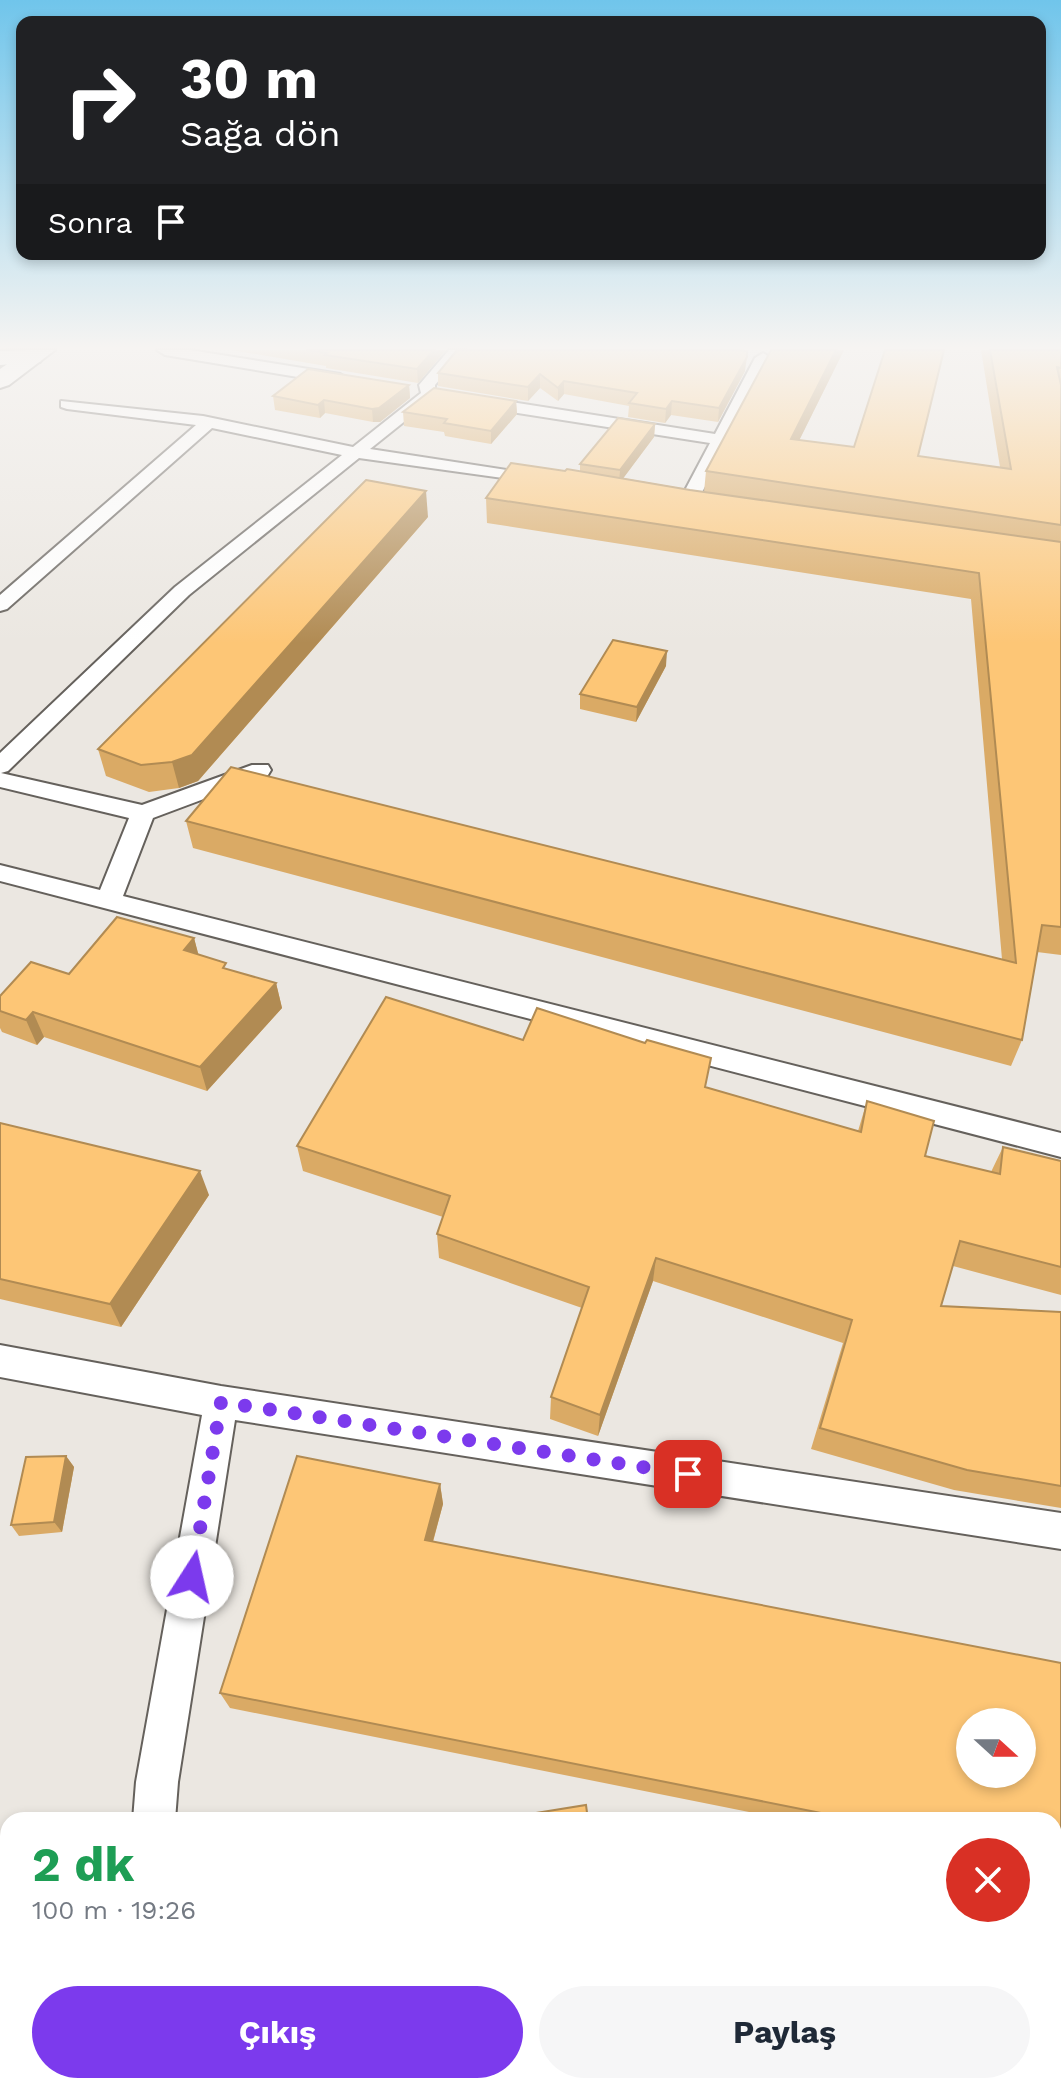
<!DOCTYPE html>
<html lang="tr">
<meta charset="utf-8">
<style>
:root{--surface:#fff;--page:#f6f6f7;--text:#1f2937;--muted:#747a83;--accent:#7c3aed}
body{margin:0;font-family:"Work Sans",sans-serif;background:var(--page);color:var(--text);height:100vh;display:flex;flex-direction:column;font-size:30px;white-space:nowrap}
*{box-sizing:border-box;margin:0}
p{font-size:26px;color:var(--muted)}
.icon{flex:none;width:44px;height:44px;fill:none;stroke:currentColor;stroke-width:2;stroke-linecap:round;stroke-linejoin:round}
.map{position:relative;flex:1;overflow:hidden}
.details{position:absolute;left:0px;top:1812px;width:1062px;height:282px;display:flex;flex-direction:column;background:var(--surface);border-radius:24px 24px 0 0;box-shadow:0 4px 12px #0003}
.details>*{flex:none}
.banner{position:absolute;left:16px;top:16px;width:1030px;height:244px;border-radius:16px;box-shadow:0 4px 12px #0003;background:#202124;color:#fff;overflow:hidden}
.needle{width:52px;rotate:111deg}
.controls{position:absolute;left:956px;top:1708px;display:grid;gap:16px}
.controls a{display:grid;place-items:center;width:80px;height:80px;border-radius:50%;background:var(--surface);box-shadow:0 4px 12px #0003;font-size:40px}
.pin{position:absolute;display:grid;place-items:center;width:68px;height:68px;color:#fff;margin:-34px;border-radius:16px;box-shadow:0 4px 12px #0006}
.me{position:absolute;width:88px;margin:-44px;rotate:10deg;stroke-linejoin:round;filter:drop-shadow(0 0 6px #0008)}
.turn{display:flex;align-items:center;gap:28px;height:168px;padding:0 32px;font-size:36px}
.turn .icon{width:104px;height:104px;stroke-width:2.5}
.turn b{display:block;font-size:56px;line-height:68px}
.then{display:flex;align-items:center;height:76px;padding:0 32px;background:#0003;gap:16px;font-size:30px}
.round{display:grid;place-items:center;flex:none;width:84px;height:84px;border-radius:42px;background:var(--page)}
.overview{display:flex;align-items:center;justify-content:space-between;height:136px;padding:0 32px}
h1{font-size:48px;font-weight:700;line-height:60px;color:#1e9e55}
.button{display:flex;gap:16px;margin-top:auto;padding:16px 32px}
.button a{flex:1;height:92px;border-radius:48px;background:var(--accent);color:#fff;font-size:32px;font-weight:700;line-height:92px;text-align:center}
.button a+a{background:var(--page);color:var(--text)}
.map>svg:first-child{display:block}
</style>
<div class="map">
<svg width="1061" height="2093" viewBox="0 0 1061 2093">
<rect width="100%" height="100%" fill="#ebe7e1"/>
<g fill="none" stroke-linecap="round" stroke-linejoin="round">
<defs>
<g id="street">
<polygon points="157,350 190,350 340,374 348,379 340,384 165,355"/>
<polygon points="449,350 465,350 435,385 435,397 370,449 540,475 549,480 546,484 359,458 189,595 8,771 1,773 142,805 252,765 268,765 271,770 268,775 153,818 123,896 1061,1133 1061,1157 0,881 0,865 100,890 129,818 0,787 0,753 175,587 342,455 212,428 7,609 0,611 0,595 196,425 67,409 61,407 61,401 203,416 353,447 421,393 419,385"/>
<polygon points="763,353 771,358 697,502 688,507 659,502 656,498 665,493 682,496 710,443 480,407 472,402 480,397 715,434 755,358"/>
<polygon points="0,1345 221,1386 1061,1513 1061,1549 235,1420 178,1782 175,1820 133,1820 136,1782 202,1415 0,1377"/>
<polygon points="110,2086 156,2086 155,2093 109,2093"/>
</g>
<polygon id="secondary" points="32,350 40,352 43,357 40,362 0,365 0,351"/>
<polygon id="primary" points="28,350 55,350 9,385 0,388 0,369"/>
</defs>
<use href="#street" stroke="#65615c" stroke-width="4"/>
<use href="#secondary" stroke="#65615c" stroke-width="4"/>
<use href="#primary" stroke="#65615c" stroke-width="4"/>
<use href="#street" fill="#fff" fill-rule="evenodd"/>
<use href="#secondary" fill="#fff" fill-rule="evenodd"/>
<use href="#primary" fill="#fff" fill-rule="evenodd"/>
</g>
<g fill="#daaa65">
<polygon points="231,350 446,350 418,383 326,368 326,366"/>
<polygon points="771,350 844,350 799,440 1000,467 981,350 1061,350 1061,955 1037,952 1022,1040 1011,1066 193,848 186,821 1002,959 971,599 487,523 486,498 565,471 580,471 580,464 655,424 654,437 623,478 704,492 706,471"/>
<polygon points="745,371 718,422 671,415 665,423 628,417 629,406 564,394 558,401 540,388 528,401 438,386 438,373"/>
<polygon points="409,385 410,398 380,422 373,422 325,413 320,418 275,410 273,396"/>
<polygon points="516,401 517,414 491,444 445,436 444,432 404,426 403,412"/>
<polygon points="428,517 198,781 179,788 149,792 106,776 98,749"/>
<polygon points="666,666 636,722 580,709 580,694"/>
<polygon points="194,938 198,954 228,970 276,983 282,1008 207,1091 44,1037 37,1045 2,1032 0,1028 0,996 69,974"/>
<polygon points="523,1040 706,1087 858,1131 867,1101 925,1156 991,1172 1003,1147 1060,1161 1061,1160 1061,1295 953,1266 941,1306 1061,1312 1061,1508 954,1490 811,1449 843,1343 653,1281 598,1436 550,1419 551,1397 582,1308 439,1258 437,1234 443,1217 303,1171 297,1146"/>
<polygon points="0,1123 209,1195 121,1327 0,1299"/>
<polygon points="66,1456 74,1467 62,1532 19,1536 11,1525"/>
<polygon points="440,1484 443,1504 433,1542 1061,1663 1061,1875 1054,1873 1054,1820 789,1820 230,1708 220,1693"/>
</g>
<g fill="#b18b53">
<polygon points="434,350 446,350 418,383 417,369"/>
<polygon points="836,350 844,350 788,463 791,439"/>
<polygon points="747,357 745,371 718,422 719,408"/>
<polygon points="540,374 540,388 528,401 528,387"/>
<polygon points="564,381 564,394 558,401 558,388"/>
<polygon points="409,385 410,398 380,422 373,422 372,409"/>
<polygon points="324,400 325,413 320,418 318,405"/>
<polygon points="516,401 517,414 491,444 491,431"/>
<polygon points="672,401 671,415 665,423 666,409"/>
<polygon points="655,424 654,437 619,484 620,470"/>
<polygon points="426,491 428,517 198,781 179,788 172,762"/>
<polygon points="667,651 666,666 636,722 637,707"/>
<polygon points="194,938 201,964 184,950"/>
<polygon points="276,983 282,1008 207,1091 200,1067"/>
<polygon points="33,1012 44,1037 37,1045 26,1020"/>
<polygon points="200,1171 209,1195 121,1327 110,1304"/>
<polygon points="656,1258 653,1281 598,1436 600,1415"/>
<polygon points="66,1456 74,1467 62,1532 54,1522"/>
<polygon points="440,1484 443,1504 428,1559 425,1540"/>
</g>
<g fill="#fdc676" stroke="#b18b53" stroke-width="2" fill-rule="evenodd">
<polygon points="306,350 434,350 417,369 325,355 327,353"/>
<polygon points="457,350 737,350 747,351 747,357 719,408 672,401 666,409 629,403 637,393 564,381 558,388 540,374 528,387 438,373"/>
<polygon points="771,350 836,350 791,439 854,447 885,350 944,350 918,456 1011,469 990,350 1061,350 1061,368 1057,367 1061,385 1061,525 706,471"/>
<polygon points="308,369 409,385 379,408 372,409 324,400 318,405 273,396"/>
<polygon points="434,388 516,401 491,431 444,423 447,419 403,412"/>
<polygon points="618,418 655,424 620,470 580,464"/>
<polygon points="511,463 565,471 567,469 690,490 1061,542 1061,927 1042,925 1022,1040 186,821 231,767 1016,963 979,573 486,498"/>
<polygon points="366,480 426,491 192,755 172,762 141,765 98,749"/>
<polygon points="613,640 667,651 637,707 580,694"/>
<polygon points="117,917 194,938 184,950 226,963 223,968 276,983 200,1067 33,1012 26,1020 0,1011 0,996 31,962 69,974"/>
<polygon points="386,997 523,1040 537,1008 645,1043 647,1040 711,1058 705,1087 861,1132 867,1101 934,1121 925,1156 1000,1174 1003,1147 1061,1161 1061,1267 960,1241 941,1306 1061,1312 1061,1486 967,1470 820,1428 852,1320 656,1258 600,1415 551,1397 589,1287 437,1234 450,1196 297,1146"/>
<polygon points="0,1123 200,1171 110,1304 0,1279"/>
<polygon points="66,1456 54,1522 11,1525 26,1457"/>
<path d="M297,1456L440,1484L425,1540L1061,1663V1861L1054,1860V1820H856L220,1693ZM970,1722H1022V1774H970Z"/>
<polygon points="586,1805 588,1820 493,1820"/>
<polygon points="424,2086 625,2086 626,2093 425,2093"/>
</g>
<linearGradient id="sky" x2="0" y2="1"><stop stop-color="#70c5eb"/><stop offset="0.54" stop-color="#f6f4f2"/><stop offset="1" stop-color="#f6f4f2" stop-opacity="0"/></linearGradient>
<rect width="1061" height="643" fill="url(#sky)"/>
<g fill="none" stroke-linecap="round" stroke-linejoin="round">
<polyline stroke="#7c3aed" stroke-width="14" stroke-dasharray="0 25.2" points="192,1577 221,1402 688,1474"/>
</g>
</svg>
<div class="controls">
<a><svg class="needle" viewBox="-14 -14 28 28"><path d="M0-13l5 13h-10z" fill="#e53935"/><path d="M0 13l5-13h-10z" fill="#747a83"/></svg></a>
</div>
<div class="pin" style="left:688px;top:1474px;background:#d93025"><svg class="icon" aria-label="arrive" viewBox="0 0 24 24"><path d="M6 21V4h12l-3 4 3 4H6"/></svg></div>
<svg class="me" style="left:192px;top:1577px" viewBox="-20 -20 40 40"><circle r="19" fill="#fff"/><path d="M0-13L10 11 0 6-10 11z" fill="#7c3aed"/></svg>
<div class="banner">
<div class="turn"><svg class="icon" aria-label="right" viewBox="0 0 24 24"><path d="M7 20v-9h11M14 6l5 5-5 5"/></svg><div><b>30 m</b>Sağa dön</div></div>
<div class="then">Sonra<svg class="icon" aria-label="arrive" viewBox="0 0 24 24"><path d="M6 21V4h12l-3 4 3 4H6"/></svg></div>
</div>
<section class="details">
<div class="overview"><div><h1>2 dk</h1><p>100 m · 19:26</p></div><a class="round" style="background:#d93025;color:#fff"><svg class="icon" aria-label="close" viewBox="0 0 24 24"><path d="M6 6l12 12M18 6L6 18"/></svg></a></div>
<div class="button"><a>Çıkış</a><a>Paylaş</a></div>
</section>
</div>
